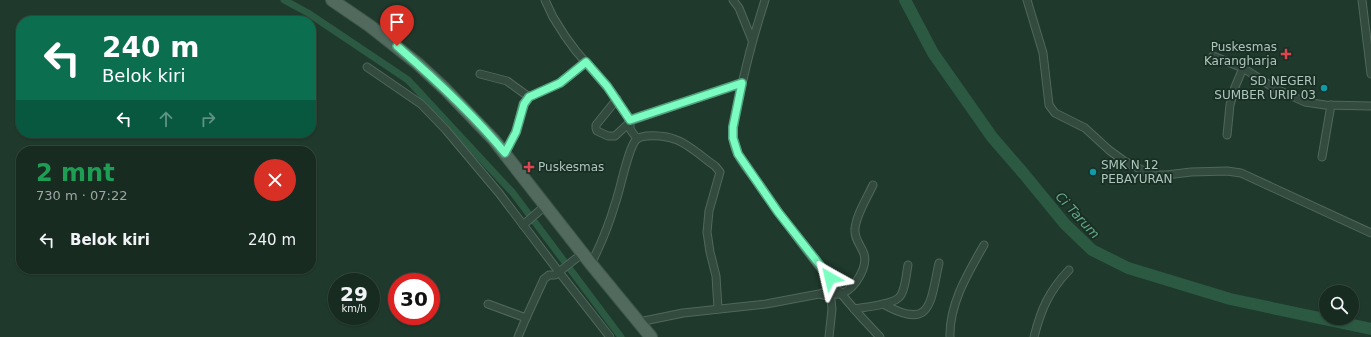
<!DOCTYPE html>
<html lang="id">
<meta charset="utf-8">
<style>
:root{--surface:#172b21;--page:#24372e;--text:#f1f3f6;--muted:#9ea7a5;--line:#36473f}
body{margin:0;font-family:"DejaVu Sans",sans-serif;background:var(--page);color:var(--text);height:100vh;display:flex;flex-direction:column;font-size:15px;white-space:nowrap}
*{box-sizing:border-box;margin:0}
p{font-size:13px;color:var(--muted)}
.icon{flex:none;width:22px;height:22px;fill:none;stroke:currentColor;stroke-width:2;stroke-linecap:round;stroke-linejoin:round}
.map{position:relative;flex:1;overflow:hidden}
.sheet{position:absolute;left:16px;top:146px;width:300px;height:128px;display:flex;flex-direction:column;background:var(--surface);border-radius:16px;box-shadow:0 1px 3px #0004,0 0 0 1px var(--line)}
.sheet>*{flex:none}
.hud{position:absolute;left:16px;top:16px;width:300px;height:122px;border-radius:16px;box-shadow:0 1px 3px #0004,0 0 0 1px var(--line);background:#0b6e4f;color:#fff;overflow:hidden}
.tools{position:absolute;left:1319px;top:285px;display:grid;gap:8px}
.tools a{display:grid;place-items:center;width:40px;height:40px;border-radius:50%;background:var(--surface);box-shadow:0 1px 3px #0004,0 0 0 1px var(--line);font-size:20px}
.speed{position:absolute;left:328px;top:273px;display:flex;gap:8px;font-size:20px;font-weight:700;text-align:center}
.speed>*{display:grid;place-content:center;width:52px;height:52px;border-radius:50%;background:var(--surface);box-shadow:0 1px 3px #0004,0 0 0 1px var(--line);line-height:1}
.speed small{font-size:10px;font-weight:400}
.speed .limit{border:6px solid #d22;background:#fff;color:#111}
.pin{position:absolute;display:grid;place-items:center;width:34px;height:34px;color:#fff;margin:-41px -17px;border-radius:50% 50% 50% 0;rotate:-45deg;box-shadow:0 0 4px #0007}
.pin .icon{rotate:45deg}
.me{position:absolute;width:44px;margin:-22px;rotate:323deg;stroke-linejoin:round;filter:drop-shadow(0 0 3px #0008)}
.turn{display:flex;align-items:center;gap:14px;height:84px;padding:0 20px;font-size:18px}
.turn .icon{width:52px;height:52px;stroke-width:2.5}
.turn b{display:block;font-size:28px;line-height:34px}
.lanes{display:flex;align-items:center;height:38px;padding:0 20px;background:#0003;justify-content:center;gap:20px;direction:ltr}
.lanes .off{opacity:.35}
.round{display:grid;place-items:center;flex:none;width:42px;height:42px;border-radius:21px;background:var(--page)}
.overview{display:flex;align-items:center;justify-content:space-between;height:68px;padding:0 20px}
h1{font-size:24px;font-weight:600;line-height:30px;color:#1e9e55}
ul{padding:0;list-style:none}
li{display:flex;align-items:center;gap:12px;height:52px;padding:0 20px}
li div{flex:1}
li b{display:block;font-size:15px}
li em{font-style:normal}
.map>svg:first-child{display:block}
</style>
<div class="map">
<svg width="1371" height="337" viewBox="0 0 1371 337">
<rect width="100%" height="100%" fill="#1f392c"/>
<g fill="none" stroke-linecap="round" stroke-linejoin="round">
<polyline stroke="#2b5941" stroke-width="7" points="284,0 308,13 408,80 513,193 621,337"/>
<polyline stroke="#2b5941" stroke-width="12" points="905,0 933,53 992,137 1024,174 1065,224 1092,250 1128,268 1230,299 1371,329"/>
<defs>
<g id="street">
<polyline points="545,0 553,17 565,36 576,51 613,94 630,120 633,120 742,83"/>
<polyline points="733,0 739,8 752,40"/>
<path d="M765,0C754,34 745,68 738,103C736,114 732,127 733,139C735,158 753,175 763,190C799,241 837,293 880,337"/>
<polyline points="1027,0 1043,53 1049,105 1055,113 1085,128 1109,150 1124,161 1152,175 1166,175 1191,172 1227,171 1241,173 1371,233"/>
<polyline points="1362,0 1371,74"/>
<polyline points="1213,56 1243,68 1274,88 1305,102 1325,105 1371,106"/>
<polyline points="367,67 421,104 446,130 499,193 559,272 610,337"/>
<polyline points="480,74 507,81 529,97"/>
<polyline points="617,99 596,125 596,128 597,131 608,136 615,136 629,123"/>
<polyline points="630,120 630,129 637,139"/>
<polyline points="1227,135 1230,105 1235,87 1243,68"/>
<polyline points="505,153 516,132 523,104 529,97 560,83 586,62"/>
<polyline points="1322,157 1331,105"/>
<polyline points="523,225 545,206"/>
<path d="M591,264C601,244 609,225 615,204C620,191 628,148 636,140C642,133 666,136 674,139C688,143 703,158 715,166L720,172L709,211L707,232L710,252L716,276L718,309"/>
<path d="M822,293C828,293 837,296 843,293C855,288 868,267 864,254C861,245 854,239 855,229C856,215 867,198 873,185"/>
<polyline points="488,304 526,318 544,279 549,275 555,275 583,253"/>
<path d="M883,304C932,331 930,303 939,263"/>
<path d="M854,309C865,307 896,305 901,295C906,286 906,274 908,265"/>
<polyline points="639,322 683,313 766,304 819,294 828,296 831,300 832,309 829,337"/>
<polyline points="518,337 526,318"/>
<path d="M950,337C949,304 968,273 984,245"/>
<path d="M1034,337C1041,309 1049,291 1069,270"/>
</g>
<polyline id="primary" points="332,0 370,26 418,64 445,89 494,140 591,264 651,337"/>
</defs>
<use href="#street" stroke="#50675d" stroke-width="9"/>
<use href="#primary" stroke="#3f564b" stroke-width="14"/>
<use href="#street" stroke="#334a3f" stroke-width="7"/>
<use href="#primary" stroke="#516a5d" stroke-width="12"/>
</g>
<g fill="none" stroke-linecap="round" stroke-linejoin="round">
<defs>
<path id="route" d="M397,46C435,79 473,114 505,153L516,132L524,104L529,97L560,83L586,62L607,86L630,120L742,83L733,127V138L738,154L778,212L830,278"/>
</defs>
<use href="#route" stroke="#50a47e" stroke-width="10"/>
<use href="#route" stroke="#7bfdc2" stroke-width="7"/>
</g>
<g fill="#e0444e" stroke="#192e24" stroke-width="1.5">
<path d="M1284 48h4v4h4v4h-4v4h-4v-4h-4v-4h4z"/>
<path d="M527 161h4v4h4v4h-4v4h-4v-4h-4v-4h4z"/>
</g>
<g fill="#0f9aa8" stroke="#192e24" stroke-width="1.5">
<circle cx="1324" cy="88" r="4"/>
<circle cx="1093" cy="172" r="4"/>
</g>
<g text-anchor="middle" stroke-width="3.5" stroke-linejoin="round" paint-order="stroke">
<g font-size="12" fill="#adc6bb" stroke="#192e24" text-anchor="end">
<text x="1277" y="51">Puskesmas<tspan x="1277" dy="14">Karangharja</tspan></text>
<text x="1316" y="85">SD NEGERI<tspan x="1316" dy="14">SUMBER URIP 03</tspan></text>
<text x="1101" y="169" text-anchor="start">SMK N 12<tspan x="1101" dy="14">PEBAYURAN</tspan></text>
<text x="538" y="171" text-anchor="start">Puskesmas</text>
</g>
<g font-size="13" font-style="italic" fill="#64a886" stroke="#192e24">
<text transform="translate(1078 215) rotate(47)" y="5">Ci Tarum</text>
</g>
</g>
</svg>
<div class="tools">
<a><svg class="icon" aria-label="search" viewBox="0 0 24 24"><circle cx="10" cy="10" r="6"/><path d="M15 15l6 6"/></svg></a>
</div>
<div class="speed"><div>29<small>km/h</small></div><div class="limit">30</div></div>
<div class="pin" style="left:397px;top:46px;background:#d93025"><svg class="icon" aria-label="arrive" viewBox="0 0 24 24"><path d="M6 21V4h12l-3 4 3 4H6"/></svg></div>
<svg class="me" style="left:830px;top:278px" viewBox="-20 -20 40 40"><path d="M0-17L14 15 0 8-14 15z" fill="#7bfdc2" stroke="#fff" stroke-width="4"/></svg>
<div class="hud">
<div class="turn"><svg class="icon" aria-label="left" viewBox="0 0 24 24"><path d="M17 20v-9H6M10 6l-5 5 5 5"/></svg><div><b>240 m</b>Belok kiri</div></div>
<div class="lanes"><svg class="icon" aria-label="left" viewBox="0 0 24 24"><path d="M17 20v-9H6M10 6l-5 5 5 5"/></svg><svg class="icon off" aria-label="ahead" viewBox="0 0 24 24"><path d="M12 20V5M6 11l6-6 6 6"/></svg><svg class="icon off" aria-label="right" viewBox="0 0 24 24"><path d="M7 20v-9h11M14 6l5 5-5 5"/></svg></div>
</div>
<section class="sheet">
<div class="overview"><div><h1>2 mnt</h1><p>730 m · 07:22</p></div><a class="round" style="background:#d93025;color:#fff"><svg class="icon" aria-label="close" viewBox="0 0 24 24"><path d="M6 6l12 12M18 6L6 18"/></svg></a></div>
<ul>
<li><svg class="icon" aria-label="left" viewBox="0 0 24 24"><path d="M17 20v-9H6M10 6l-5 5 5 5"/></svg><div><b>Belok kiri</b></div><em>240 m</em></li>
</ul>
</section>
</div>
